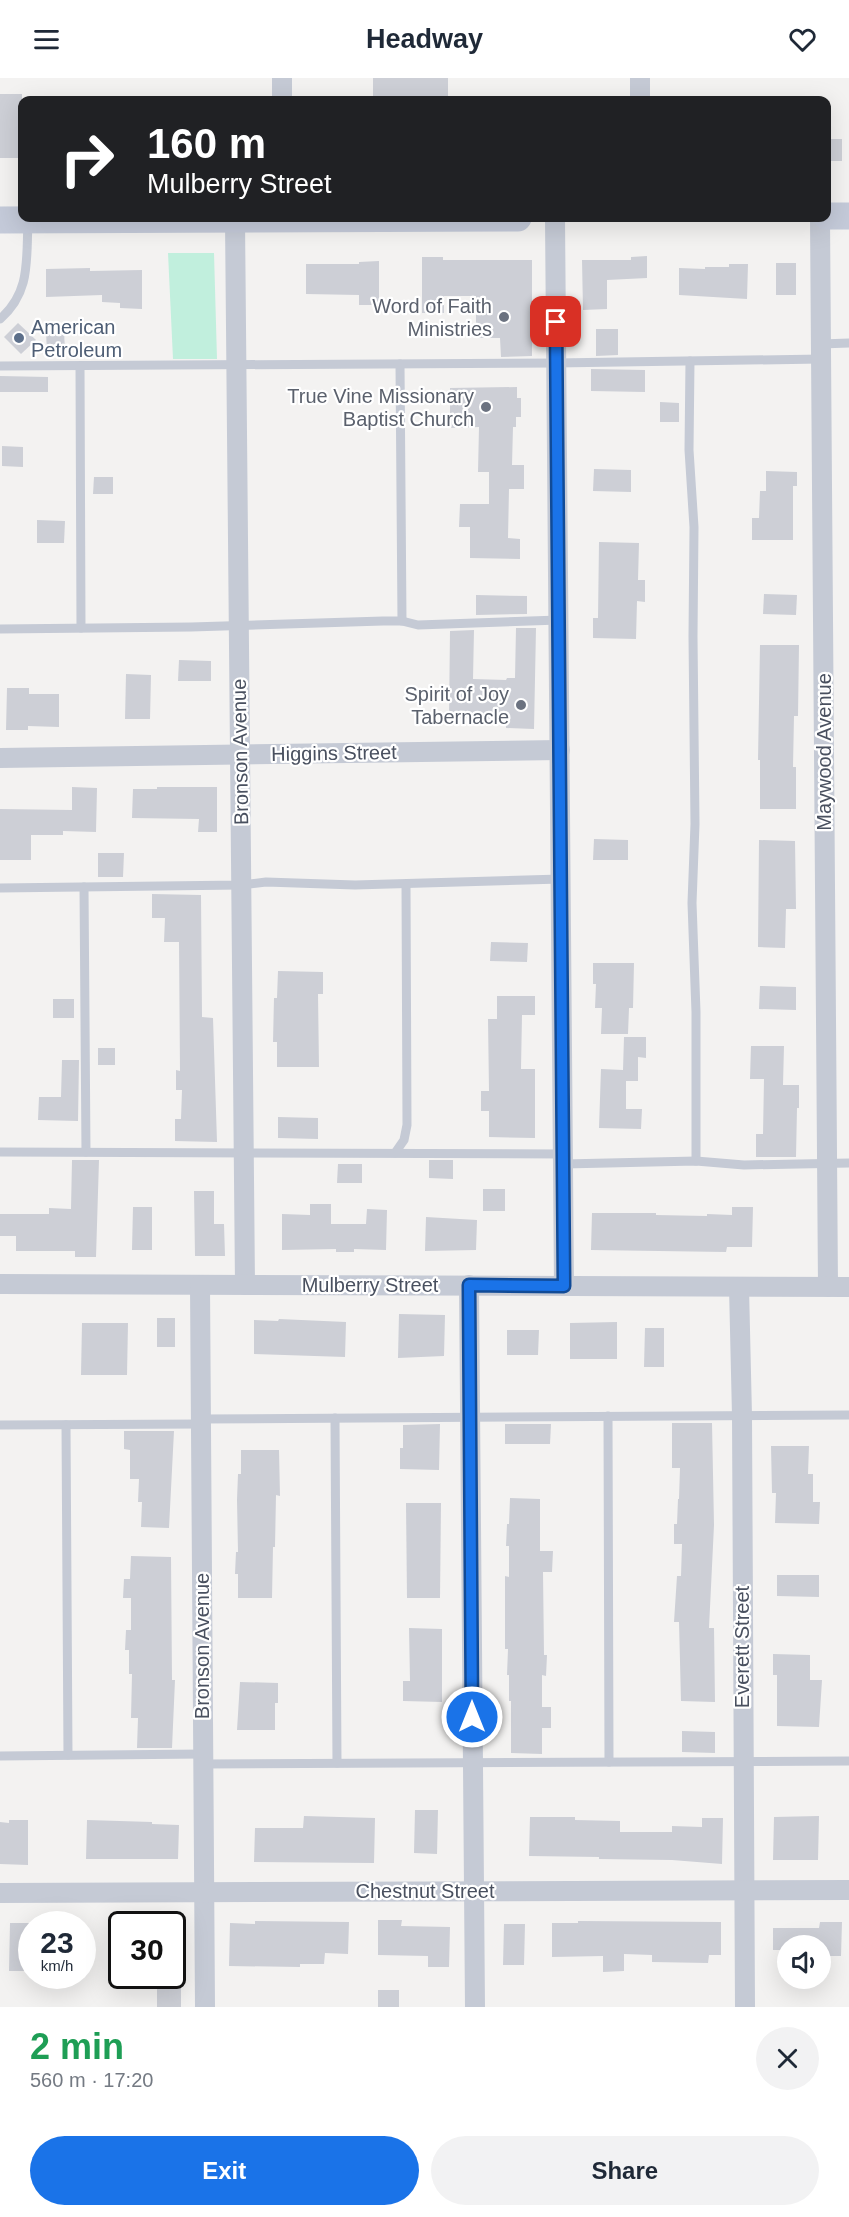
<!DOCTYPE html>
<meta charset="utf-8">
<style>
:root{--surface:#fff;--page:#f2f2f3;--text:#1f2937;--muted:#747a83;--accent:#1a73e8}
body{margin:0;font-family:Arial,sans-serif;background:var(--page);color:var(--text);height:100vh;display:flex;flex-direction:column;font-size:22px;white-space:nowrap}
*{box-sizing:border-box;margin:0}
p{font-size:20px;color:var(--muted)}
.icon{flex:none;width:33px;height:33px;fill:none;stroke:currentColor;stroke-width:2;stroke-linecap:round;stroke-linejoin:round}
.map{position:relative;height:1929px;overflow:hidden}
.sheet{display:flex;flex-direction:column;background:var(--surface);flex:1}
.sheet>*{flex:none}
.guide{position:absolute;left:18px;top:18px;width:813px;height:126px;border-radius:12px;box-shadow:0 6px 24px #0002;background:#202124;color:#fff;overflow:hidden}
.controls{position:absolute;left:777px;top:1857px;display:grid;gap:12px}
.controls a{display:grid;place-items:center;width:54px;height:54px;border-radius:50%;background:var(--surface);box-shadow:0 6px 24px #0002;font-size:30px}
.speed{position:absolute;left:18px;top:1833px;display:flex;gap:12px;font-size:30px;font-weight:700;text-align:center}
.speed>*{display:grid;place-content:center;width:78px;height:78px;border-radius:50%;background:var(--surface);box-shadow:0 6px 24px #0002;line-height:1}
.speed small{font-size:15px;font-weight:400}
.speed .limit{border:3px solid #111;border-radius:9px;background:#fff;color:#111}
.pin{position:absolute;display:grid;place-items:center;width:51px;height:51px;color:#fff;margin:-26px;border-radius:12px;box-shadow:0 3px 9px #0006}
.me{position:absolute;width:66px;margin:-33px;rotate:0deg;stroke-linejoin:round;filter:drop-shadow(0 0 4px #0008)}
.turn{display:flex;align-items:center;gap:21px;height:126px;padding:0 30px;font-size:27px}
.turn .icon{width:78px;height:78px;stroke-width:2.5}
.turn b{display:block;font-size:42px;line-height:51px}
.round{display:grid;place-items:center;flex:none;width:63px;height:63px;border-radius:32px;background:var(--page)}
.summary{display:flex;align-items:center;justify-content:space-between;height:102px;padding:0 30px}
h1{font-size:36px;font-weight:700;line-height:45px;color:#1e9e55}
.primary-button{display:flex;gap:12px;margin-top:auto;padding:12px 30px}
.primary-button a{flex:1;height:69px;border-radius:36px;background:var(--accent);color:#fff;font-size:24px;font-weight:700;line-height:69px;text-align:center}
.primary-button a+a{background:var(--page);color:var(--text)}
header{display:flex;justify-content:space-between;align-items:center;height:78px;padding:0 30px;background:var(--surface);font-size:27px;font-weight:700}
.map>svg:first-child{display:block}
</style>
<header><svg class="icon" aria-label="menu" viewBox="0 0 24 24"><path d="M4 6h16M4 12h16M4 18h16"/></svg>Headway<svg class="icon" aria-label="heart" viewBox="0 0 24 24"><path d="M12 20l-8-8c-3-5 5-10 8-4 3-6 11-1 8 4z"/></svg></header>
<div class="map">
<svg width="849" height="1929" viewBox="0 0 849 1929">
<rect width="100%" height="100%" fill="#f3f2f1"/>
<polygon fill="#c1efdd" points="168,175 214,175 217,281 173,281"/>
<g fill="#cdcfd6">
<rect x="373" y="0" width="75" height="22"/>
<rect x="0" y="16" width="22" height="64"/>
<rect x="826" y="61" width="16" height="22"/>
<polygon points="647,178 647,200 607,202 607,231 583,232 582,182 631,182 631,179"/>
<polygon points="422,179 443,179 443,182 532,182 532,278 501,279 500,260 476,260 476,218 444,218 444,235 422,235"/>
<polygon points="379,183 379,227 359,227 359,217 306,216 306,186 359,186 359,184"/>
<rect x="776" y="185" width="20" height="32"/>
<polygon points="729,186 748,186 747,221 679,217 679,190 705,191 705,189 729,189"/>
<polygon points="90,190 90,193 142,192 142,231 120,230 120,225 102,224 102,217 46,219 46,191"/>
<polygon points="18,245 36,262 21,276 4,259"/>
<polygon points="596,251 618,251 618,277 596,278"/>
<polygon points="64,253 65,273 47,274 46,254"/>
<polygon points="591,291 645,292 645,314 591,313"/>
<polygon points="0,298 48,299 48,314 0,314"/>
<polygon points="517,309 517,320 521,320 521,339 516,339 516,349 513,349 512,387 524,387 524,411 509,411 508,460 520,461 520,481 470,480 470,449 459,449 460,426 489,426 489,394 478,394 479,349 450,350 450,310"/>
<polygon points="660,324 679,325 679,344 660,344"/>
<polygon points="2,368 23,369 23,389 2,388"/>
<polygon points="594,391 631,392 631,414 593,413"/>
<polygon points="766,393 797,394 797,408 793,408 793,462 752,462 752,440 759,440 760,413 766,413"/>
<polygon points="94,399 113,399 113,416 93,416"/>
<polygon points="37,442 65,443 64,465 37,465"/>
<polygon points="599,464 639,465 638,502 645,502 645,524 637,523 636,561 593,560 593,540 598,540"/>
<polygon points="764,516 797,517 796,537 763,536"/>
<polygon points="476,517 527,518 527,536 476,537"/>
<polygon points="516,550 536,550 534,651 506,650 506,641 449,640 450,553 474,552 473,601 506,602 507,600 515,600"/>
<polygon points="760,567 799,567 798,638 794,638 793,689 796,689 796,731 760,731 760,682 758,682"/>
<polygon points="179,582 211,583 211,603 178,603"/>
<polygon points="126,596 151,597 150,641 125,641"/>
<polygon points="7,610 29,610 29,616 59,616 59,649 28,648 28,652 6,652"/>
<polygon points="72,709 97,710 96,754 63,753 63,757 31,757 31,782 0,782 0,731 72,732"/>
<polygon points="157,709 217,709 217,754 198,754 199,741 132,740 133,711 157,711"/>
<polygon points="594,761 628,762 628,782 593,782"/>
<polygon points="759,762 795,763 796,831 786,831 785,870 758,869"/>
<polygon points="98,775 124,775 123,799 98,799"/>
<polygon points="152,816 201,817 202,939 213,940 217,1064 175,1063 175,1041 181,1041 182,1012 176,1012 176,992 180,993 179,864 164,864 165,840 152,840"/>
<polygon points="491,864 528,865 527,884 490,883"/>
<polygon points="593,885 634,885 633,930 629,930 628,956 601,956 602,930 595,930 596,906 593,906"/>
<polygon points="278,893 323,894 323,916 318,916 319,989 277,989 277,964 273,964 274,920 277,920"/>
<polygon points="760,908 796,909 796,932 759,931"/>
<polygon points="497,918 535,918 535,937 522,937 521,991 535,991 535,1060 489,1059 489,1033 481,1033 481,1013 489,1013 488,941 497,941"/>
<rect x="53" y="921" width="21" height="19"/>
<polygon points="624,959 646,959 646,980 638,979 638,1003 626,1003 626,1031 642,1031 641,1051 599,1050 601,991 623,992"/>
<polygon points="751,968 784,968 783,1007 799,1007 799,1030 797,1030 796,1079 756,1079 756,1056 763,1056 764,1001 750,1001"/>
<rect x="98" y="970" width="17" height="17"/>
<polygon points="62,982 79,982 78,1043 38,1042 39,1019 61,1019"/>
<polygon points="278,1039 318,1040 318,1061 278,1060"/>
<polygon points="72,1082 99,1082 96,1179 75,1179 75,1173 16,1173 16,1158 0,1158 0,1136 49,1136 49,1130 71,1131"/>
<polygon points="429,1082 453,1082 453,1101 429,1100"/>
<polygon points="338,1086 362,1086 362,1105 337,1105"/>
<rect x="483" y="1111" width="22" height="22"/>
<polygon points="194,1113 214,1113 214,1146 224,1146 225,1178 195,1178"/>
<polygon points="310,1126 331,1126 331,1146 366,1146 367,1131 387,1132 386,1172 354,1171 354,1174 336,1174 336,1171 282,1172 282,1136 310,1137"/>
<polygon points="133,1129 152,1129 152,1172 132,1172"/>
<polygon points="732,1129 753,1129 752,1169 727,1169 726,1174 591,1172 592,1135 656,1135 656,1137 707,1138 707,1136 732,1137"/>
<polygon points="426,1139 477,1142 476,1172 425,1173"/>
<polygon points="399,1236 445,1237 444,1278 398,1280"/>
<rect x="157" y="1240" width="18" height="29"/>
<polygon points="279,1241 346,1244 345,1279 254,1276 254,1242 278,1243"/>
<polygon points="617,1244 617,1281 570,1281 570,1245"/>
<polygon points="82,1245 128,1245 127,1297 81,1297"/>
<polygon points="645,1250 664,1250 664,1289 644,1289"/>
<polygon points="507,1252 539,1252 538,1277 507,1277"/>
<polygon points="672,1345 712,1345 714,1447 709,1550 714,1550 715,1624 681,1623 679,1544 674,1544 677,1498 681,1498 682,1466 674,1466 674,1446 677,1446 678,1421 679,1421 680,1390 672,1390"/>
<polygon points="440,1346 439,1392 400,1391 400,1370 403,1370 403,1347"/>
<polygon points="505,1346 551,1346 550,1366 505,1366"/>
<polygon points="124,1353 174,1353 169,1450 141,1449 142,1424 138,1424 139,1401 130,1401 130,1372 124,1371"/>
<polygon points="771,1368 809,1368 808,1396 813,1396 813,1424 820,1424 819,1446 775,1445 776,1415 772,1415"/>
<polygon points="241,1372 279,1372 280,1418 276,1417 275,1469 273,1469 272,1520 238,1520 238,1496 235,1496 236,1474 238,1474 237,1422 238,1396 241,1396"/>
<polygon points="510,1420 540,1421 540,1473 553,1473 552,1494 543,1494 544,1577 547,1577 546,1598 542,1597 542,1629 551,1629 551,1650 542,1650 542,1676 511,1675 511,1623 509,1623 509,1597 507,1597 508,1571 505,1571 505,1498 509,1499 509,1468 506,1468 507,1446 509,1446"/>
<polygon points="406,1425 441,1425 440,1520 407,1520"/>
<polygon points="131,1478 171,1479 172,1602 175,1602 172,1670 137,1670 138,1640 131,1640 132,1596 129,1596 129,1572 125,1572 126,1552 131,1552 131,1520 123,1520 124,1501 130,1501"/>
<polygon points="777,1497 819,1497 819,1519 777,1518"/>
<polygon points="409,1550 442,1551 442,1624 403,1623 403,1603 410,1603"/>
<polygon points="773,1576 810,1577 810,1602 822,1602 819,1649 777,1648 777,1597 773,1597"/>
<polygon points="240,1604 278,1605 278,1625 275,1625 275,1652 237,1652"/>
<polygon points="682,1653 715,1654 715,1675 682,1674"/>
<polygon points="415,1732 438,1732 437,1776 414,1775"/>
<polygon points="304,1738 375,1740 374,1785 254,1784 255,1750 303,1750"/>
<polygon points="819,1738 818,1782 773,1782 774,1739"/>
<polygon points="530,1739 575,1739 575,1742 620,1743 620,1754 672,1754 672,1748 702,1749 702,1740 723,1740 722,1786 672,1782 599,1781 599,1779 529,1778"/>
<polygon points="9,1742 28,1742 28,1787 0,1786 0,1744 9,1745"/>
<polygon points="87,1742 152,1744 152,1746 179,1747 178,1781 86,1781"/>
<polygon points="378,1842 402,1842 401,1848 450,1849 449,1889 428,1889 428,1878 378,1877"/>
<polygon points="255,1843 349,1844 348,1876 325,1875 324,1886 300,1886 300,1889 229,1888 230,1845 255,1846"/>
<polygon points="578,1843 721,1844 721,1877 709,1877 708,1885 652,1884 652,1877 624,1876 624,1893 603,1894 603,1878 552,1879 552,1845 578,1845"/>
<polygon points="820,1844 842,1844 841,1878 820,1878 820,1868 788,1868 788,1872 773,1872 773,1850 819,1850"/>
<polygon points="10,1845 30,1845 29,1893 9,1893"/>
<polygon points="504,1846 525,1846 524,1887 503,1887"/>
<rect x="157" y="1898" width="24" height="31"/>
<rect x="378" y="1912" width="21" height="17"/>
</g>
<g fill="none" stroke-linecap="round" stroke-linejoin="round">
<g stroke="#c5cad5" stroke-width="9">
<path d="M0,241C31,214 26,182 28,145"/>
<polyline points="821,266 849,265"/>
<polyline points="690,283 689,372 694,449 693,558 695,746 692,825 696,934 696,1083"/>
<polyline points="400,286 402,543"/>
<polyline points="0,288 556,285 821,281"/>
<polyline points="80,288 81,550"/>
<polyline points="0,551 191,549 383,543 402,543 418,547 559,542"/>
<polyline points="84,809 86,1074"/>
<polyline points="0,810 241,807 266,804 355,807 561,801"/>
<polyline points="0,1074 564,1076"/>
<polyline points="395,1075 404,1062 407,1047 406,806"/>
<polyline points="564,1086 696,1083 744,1087 849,1085"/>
<polyline points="608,1338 609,1684"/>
<polyline points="335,1340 337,1685"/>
<polyline points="201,1341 849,1337"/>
<polyline points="0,1347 201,1346"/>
<polyline points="66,1347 68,1677"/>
<polyline points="0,1678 203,1676"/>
<polyline points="203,1686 849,1683"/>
</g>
<g stroke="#c5cad5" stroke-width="20">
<polyline points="640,0 640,22"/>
<polyline points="282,22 282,0"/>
<polyline points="555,140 564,1208"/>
<polyline points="820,140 828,1209"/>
<polyline points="235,142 245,1207"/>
<polyline points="0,680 560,672"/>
<polyline points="0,1206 849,1209"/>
<polyline points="200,1207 205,1929"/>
<polyline points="469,1207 475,1929"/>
<polyline points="739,1209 742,1338 745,1929"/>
<polyline points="0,1815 849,1812"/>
</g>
<g stroke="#c4cad9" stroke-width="27">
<polyline points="826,138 849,138"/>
<polyline points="0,142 518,140"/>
</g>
</g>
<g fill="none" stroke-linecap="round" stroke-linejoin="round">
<defs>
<polyline id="route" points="472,1639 469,1207 564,1208 556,244"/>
</defs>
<use href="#route" stroke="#114b97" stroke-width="15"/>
<use href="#route" stroke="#1a73e8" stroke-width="10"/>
</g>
<g fill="#6b7280" stroke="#fff" stroke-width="2">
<circle cx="504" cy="239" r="6"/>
<circle cx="486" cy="329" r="6"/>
<circle cx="521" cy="627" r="6"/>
</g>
<circle fill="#5c6f8a" stroke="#fff" stroke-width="2" cx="19" cy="260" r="6"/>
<g text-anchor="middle" stroke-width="4.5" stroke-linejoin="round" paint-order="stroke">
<g font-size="20" fill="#5b616d" stroke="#fff" text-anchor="end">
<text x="492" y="235">Word of Faith<tspan x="492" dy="23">Ministries</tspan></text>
<text x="474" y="325">True Vine Missionary<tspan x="474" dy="23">Baptist Church</tspan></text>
<text x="509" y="623">Spirit of Joy<tspan x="509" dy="23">Tabernacle</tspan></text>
</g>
<g font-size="20" fill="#4e5e75" stroke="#fff" text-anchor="start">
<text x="31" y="256">American<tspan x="31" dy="23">Petroleum</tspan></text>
</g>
<g font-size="20" fill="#49505f" stroke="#fff">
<text transform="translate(240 674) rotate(-91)" y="7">Bronson Avenue</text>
<text transform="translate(824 674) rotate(-90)" y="7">Maywood Avenue</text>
<text transform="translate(334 675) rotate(-1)" y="7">Higgins Street</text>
<text x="370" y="1214">Mulberry Street</text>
<text transform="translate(202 1568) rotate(-90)" y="7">Bronson Avenue</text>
<text transform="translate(742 1569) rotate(-90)" y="7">Everett Street</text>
<text x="425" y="1820">Chestnut Street</text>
</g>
</g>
</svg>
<div class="controls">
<a><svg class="icon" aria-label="sound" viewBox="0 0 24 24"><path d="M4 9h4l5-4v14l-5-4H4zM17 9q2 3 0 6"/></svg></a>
</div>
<div class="speed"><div>23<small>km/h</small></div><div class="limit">30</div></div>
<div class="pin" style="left:556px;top:244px;background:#d93025"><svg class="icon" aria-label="arrive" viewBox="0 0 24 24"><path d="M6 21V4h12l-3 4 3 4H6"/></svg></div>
<svg class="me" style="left:472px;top:1639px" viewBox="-20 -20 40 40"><circle r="17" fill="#1a73e8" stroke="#fff" stroke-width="3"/><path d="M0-11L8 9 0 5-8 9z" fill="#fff"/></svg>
<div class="guide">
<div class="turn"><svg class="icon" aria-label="right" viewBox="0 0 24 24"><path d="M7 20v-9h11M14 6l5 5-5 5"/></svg><div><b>160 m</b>Mulberry Street</div></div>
</div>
</div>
<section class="sheet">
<div class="summary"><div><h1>2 min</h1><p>560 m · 17:20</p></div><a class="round"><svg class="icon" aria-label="close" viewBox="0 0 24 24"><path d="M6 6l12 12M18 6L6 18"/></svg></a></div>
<div class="primary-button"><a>Exit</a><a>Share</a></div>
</section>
